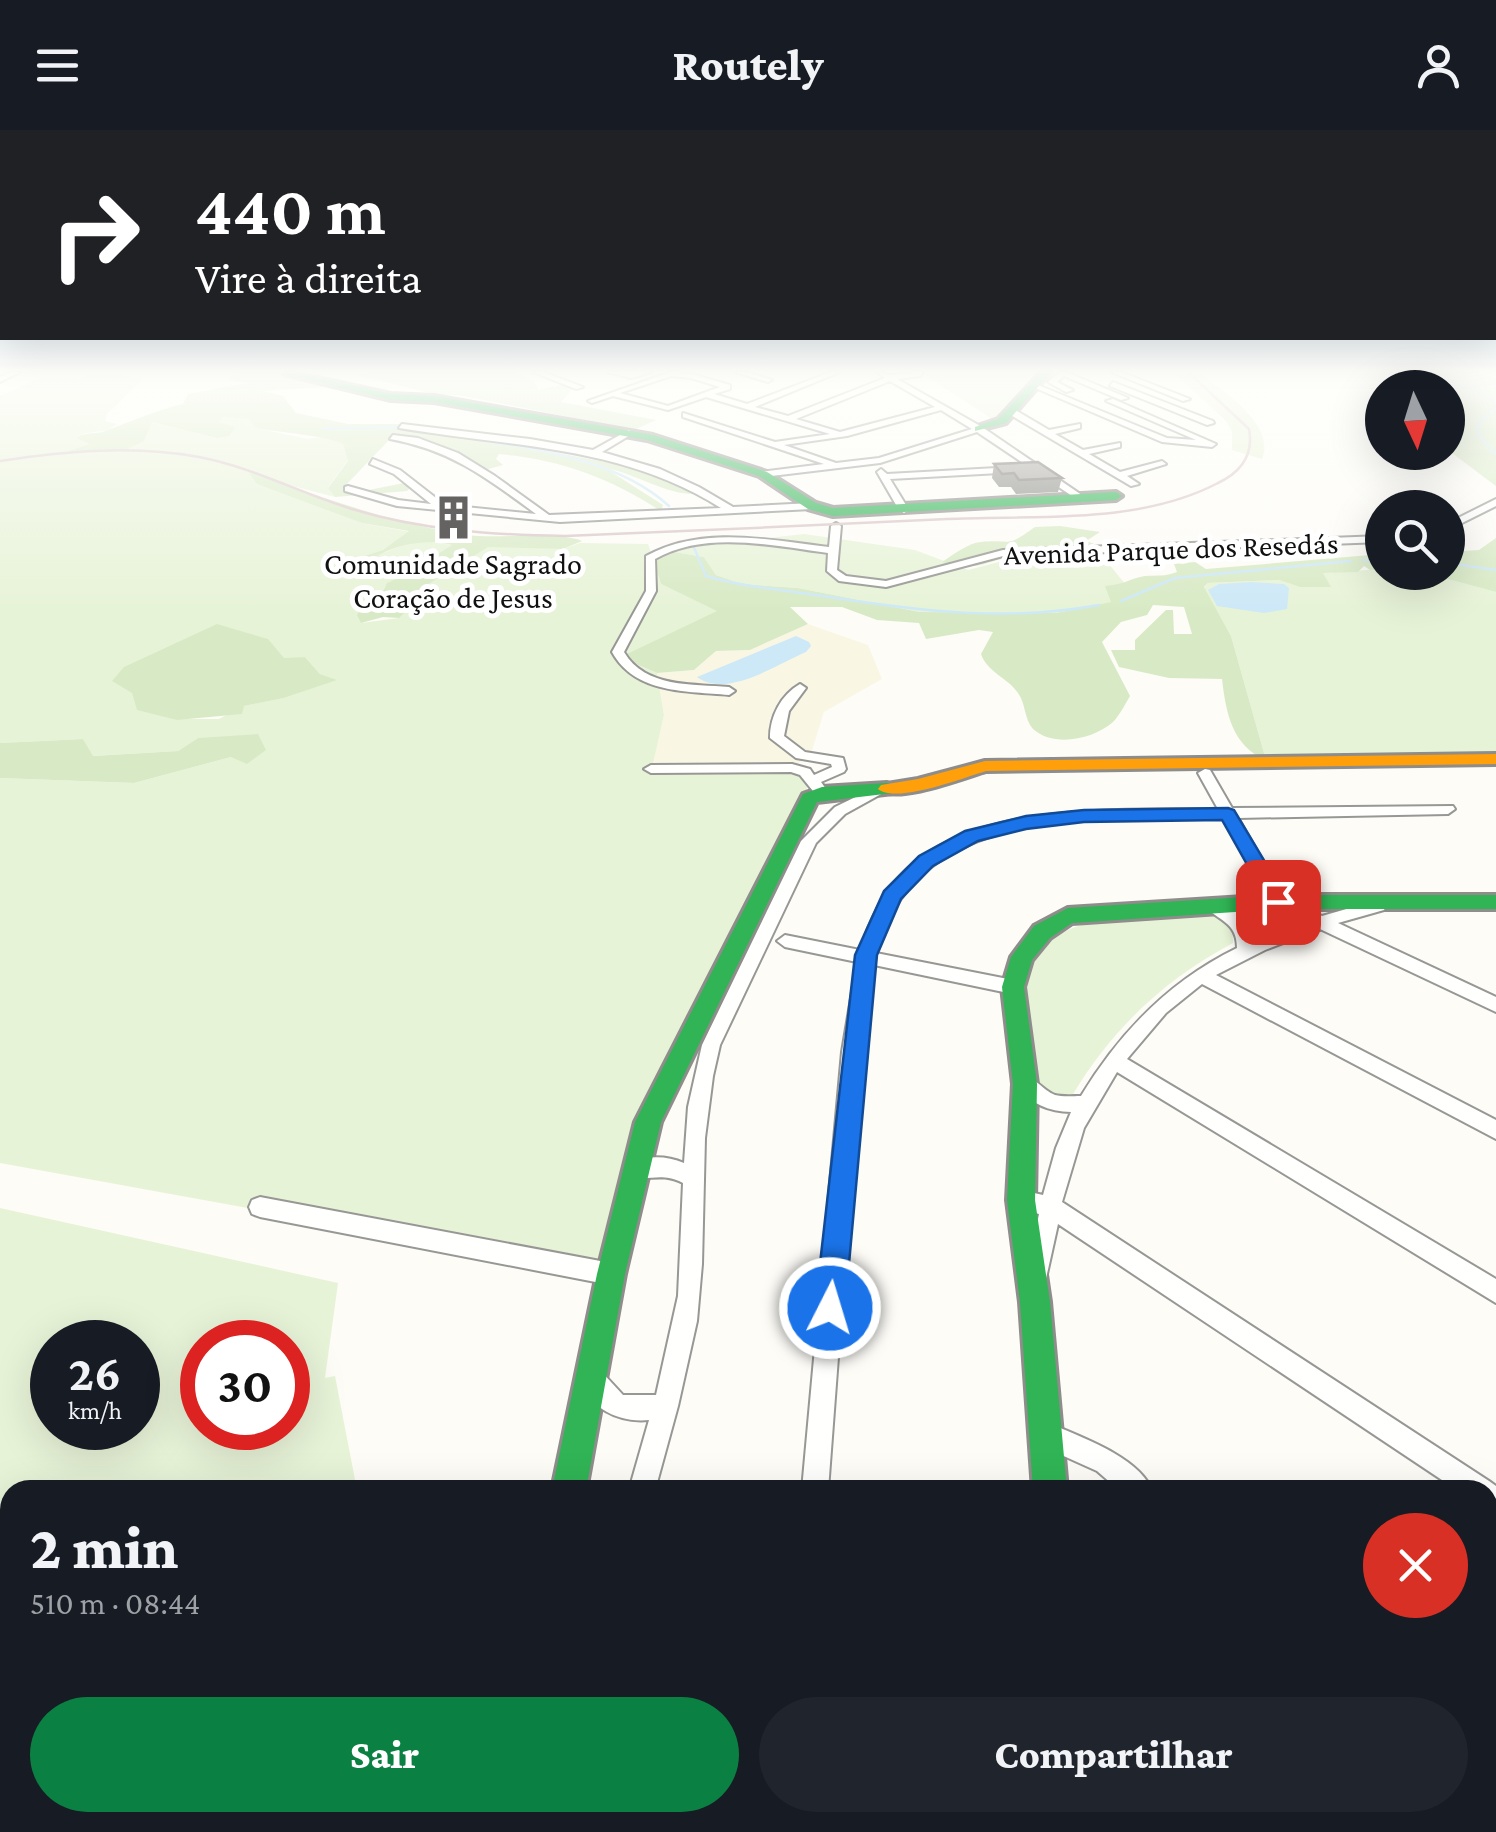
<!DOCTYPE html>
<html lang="pt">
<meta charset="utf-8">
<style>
:root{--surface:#171b24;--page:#20242c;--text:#f1f3f6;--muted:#9ea1a6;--accent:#0b8043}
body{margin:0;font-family:"Crimson Pro",serif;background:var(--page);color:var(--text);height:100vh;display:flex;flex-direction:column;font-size:38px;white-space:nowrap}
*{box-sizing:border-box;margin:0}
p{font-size:32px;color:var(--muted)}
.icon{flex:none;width:55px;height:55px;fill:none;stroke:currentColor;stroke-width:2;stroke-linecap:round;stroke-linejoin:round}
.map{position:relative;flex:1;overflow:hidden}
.drawer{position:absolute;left:0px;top:1350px;width:1498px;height:352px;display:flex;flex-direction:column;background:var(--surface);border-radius:30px 30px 0 0;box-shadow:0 10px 40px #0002}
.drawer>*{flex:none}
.hud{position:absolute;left:0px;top:0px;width:1498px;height:210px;box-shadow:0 10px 40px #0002;background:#202124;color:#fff;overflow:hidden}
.needle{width:65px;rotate:176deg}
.controls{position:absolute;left:1365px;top:240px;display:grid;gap:20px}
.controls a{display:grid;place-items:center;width:100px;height:100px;border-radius:50%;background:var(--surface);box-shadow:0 10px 40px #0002;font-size:50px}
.speed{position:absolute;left:30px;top:1190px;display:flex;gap:20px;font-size:50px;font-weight:700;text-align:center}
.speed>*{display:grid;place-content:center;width:130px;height:130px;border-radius:50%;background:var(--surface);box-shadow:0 10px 40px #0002;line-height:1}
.speed small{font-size:25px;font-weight:400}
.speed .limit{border:15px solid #d22;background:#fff;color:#111}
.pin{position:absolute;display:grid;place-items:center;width:85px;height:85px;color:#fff;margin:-42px;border-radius:20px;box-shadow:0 5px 15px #0006}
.me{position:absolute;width:110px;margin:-55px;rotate:5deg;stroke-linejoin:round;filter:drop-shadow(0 0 8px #0008)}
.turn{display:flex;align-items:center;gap:35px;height:210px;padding:0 30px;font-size:45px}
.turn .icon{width:130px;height:130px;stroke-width:2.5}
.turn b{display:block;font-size:70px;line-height:85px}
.round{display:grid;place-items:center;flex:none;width:105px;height:105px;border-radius:52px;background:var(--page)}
.overview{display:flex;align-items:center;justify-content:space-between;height:170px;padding:0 30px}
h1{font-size:60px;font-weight:800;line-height:75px}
.button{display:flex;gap:20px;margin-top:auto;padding:20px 30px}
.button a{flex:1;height:115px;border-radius:60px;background:var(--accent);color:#fff;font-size:40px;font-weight:800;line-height:115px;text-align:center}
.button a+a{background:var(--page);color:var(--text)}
header{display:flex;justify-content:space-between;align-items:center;height:130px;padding:0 30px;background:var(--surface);font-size:45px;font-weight:800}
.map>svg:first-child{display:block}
</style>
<header><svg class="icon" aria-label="menu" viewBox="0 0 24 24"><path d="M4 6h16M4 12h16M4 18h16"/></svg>Routely<svg class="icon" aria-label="person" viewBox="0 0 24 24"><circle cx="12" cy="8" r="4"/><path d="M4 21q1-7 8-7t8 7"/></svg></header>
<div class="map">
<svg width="1496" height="1702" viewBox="0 0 1496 1702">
<rect width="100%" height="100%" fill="#fdfcf7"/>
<polygon fill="#f9f7e4" points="808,494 868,515 882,549 824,582 811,624 792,638 651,639 664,585 657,543 694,540 716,521 750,520"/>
<g fill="#e7f3d7" fill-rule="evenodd">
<path d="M89,242H120L116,243L142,250L107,284L105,291L117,294L108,300L82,304L94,314L82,322L125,320L151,292L217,308L235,297L219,292L222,287L249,289L255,298L308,309L330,306L343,314L348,330L328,357L335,367L250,345L362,393L411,402L383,420L351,430L337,441L416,410L452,415L441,430L387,454L361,493L399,488L404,469L488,416L563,419L580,413L648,414L661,454L718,481L636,534L657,543L664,585L652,638H792L807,656L804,675L648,992L611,1144L0,1033V648L134,653L231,627L198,608L178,621L92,626L83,609L0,613V266L40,248L80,249ZM305,527L320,544L335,550L284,568L243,576L219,589H177L137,572L132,563Z"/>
<polygon points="920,242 1036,242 994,290"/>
<path d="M1173,242H1199C1222,262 1276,293 1262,329L1232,320V302L1226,291Z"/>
<polygon points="804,404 915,420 968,440 1018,427 1074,438 1108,433 1126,455 1112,472 1056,483 920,482 798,458 742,454 716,445 704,427 662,420"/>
<polygon points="1382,439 1382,442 1425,443 1496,462 1496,625 1266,630 1231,506 1204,458 1208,453 1279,450 1301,457 1330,456 1322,443"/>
<path d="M1212,783L1232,797L1233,813C1165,849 1113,898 1073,964L1053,965L1036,956C1032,926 1024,893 1025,863C1026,774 1152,787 1212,783Z"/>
<path d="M0,1078L338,1153L325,1248L335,1246L357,1360H10V1424L0,1426ZM52,1212H138V1298H52ZM202,1212H288V1298H202Z"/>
<polygon points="10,1612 10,1692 416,1692 420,1702 0,1702 0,1625"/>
</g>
<g fill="#d8eac5">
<path d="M234,242H285L335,256L263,261L283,266L296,283L348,294H402L643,339L697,364C665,365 638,344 605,338L663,375L661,381C608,347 562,330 499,324L496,329L503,335L485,340C460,320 422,305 390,309L344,357L364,361L404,353L411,357L407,361L335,367L328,358L348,331L343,314C330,306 276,302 255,298L249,289L222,287L219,292L236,297L229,306L217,308L152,292L144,311L125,320L66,322L90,314L77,308C87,301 97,305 108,300C132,291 157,280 183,274L188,264L248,253L228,250Z"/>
<polygon points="367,242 516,242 534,251 538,260 562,255 574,257 561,272 656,290 634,300 459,265 439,265 356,245"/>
<polygon points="1378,242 1472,242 1496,248 1496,356 1448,320 1448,269 1457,268 1448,258"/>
<path d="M249,343C324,367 387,392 466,405C495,409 562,401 582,411L563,419L488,417L406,468L418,469L399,488L383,487L361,493L357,485C365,471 381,469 387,453L440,430L438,424L452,415C428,409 402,413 381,424C365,432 353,445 335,441L351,430L383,420L409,401L362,393L257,354Z"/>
<path d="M1060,396L1100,402L1086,411L1097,415L1088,434C1063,442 1043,427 1018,427C985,428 982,444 942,432C953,425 968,413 981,412C1015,409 1004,419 1035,397Z"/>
<polygon points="1496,408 1496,462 1425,443 1448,442 1448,422 1479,420"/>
<path d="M662,420L704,427L716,445L742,454L798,458L920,482L1056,483L1111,472L1105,456C1123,455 1131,448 1145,446C1158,445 1164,447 1177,442L1174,434L1195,432L1206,439L1382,424V439L1370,440L1364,436L1358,442L1323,443L1331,457H1300L1279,450L1208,453L1204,457L1231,506L1266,630C1232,616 1226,583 1222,549L1169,548L1119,537L1111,520H1135V510L1166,480H1173L1174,504H1192L1184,477L1153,475L1147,485L1121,492L1102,512L1130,566C1125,574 1120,585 1113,592C1094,609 1054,618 1033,599C1024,589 1026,574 1018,563C1008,548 987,542 981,524L993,502L979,500L926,509L919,493L877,490L842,477H790L808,494L750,520L716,521L694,540L657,543L636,534L627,524L717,481L661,454L652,426Z"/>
<polygon points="217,494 268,509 284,528 305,527 320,544 337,550 284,568 244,576 242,584 177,590 137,580 132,563 112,551 124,537"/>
<polygon points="258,604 266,620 247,634 231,627 134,653 0,648 0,613 83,609 93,626 178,621 198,608"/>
</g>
<g fill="#cde8f7">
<polygon points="1251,452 1284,454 1289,458 1287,479 1264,483 1217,476 1208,460 1219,454"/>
<path d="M796,506L809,512L811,516L806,522C777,534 727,569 697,547Z"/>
</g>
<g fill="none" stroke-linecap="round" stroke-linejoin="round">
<g stroke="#cde8f7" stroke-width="2.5">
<polyline points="1414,242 1476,260 1496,273"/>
<polyline points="1496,278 1477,295 1479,306 1496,324"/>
<polyline points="324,299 390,297 424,302"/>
<path d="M443,304C517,318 611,323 669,376"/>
<path d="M693,415L706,446C747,458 787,460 829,467C920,481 1007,492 1099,475"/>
<polyline points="1363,430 1382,430"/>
<polyline points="1448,433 1496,440"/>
<polyline points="1121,471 1175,448 1351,431"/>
</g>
<defs>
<g id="street">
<polygon points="11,242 20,242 0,252 0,247"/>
<polygon points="533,242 543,242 583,257 576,259"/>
<polygon points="608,242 652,242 631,248"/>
<path d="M671,242L691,244L730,255V259L714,264L747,274L831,242H840L755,277L788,286L885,248L877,242L891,245L923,242L920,246L897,249L982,297L1089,370L1081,372L977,302L880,333L763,347L760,342L824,334L683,287V283L775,312L830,304L706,267L668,280L613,266L592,273L588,271ZM671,246L691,248L720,257L668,276L620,263ZM890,251L935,277L840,302L796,289ZM941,280L972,299L879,328L836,333L784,315L847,306Z"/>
<polygon points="735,242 746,242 772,250 768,252"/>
<polygon points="1060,242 1066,242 1128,268 1121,270 1064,246 1057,252 1073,260 1066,262 1048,252"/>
<polygon points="1111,242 1121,242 1190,269 1183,271"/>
<polygon points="1113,252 1213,291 1214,293 1207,295 1110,256"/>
<polygon points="1033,253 1167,308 1196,310 1106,271 1113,269 1216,314 1212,317 1162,312 1033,257"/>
<polygon points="1009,280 1015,280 1049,300 1080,294 1080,298 1055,304 1083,320 1120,313 1120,317 1089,324 1120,342 1162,331 1166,334 1127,346 1139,354 1131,356 1009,284"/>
<path d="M402,294L530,309L593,320L629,300L632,304L602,322L660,339L699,357L733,377L812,373L817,376L812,379L560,392L397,376L345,361V357L348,356L398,370L431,374L394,344L370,334L373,329L400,340L445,375L536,384C487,348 451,320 390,309L393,305L418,308L458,323L495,346L549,385L721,378C622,315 511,317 399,298Z"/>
<polygon points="1015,337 1018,342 890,349 909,380 904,383 899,380 877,342 881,339 887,344"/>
<polygon points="1496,369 1496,376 1448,400 1448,393"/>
<path d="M836,393L841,396L837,440L846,446L886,451L1003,420L1382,406V412L1003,426L886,457L839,451L827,441L828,423C773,416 706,400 655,429L656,461L624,522C645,558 693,554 729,557L735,561L729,565C687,561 635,564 612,522L646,461V426C702,395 769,410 829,417L831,396Z"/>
<path d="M800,554L806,558L789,581L784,606L805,622L843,628L846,639L844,642L821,652L829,663L827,666H817L800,645L791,642L651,643L644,639L651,635L792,634L810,639L814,645L832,637L831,634L796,628L770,608C770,586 781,565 800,554Z"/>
<path d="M1205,639L1210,640L1232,678L1453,676L1455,679L1448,684L1238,688L1284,768L1322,786L1378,770L1384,772L1386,776L1384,780L1338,793L1496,867V882L1320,799L1265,820L1216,845L1496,990V1009L1202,854L1166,883L1127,929L1496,1149V1173L1117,942L1084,998L1062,1072L1489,1351L1496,1356V1385L1488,1382V1360H1457L1058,1094L1045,1153L1037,1156L1029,1153L1026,1145L1039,1084L1013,1077L1010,1070L1013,1063L1021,1060L1043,1065L1056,1018L1071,982C1048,982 1029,973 1015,954L1018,948C1035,944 1040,959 1055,965C1062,967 1073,966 1081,966C1120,902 1169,851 1237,818C1237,792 1219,791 1204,776L1206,772C1230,770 1248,788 1254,810L1305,792L1272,776L1223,688C1099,690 917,671 876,823L1013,850L1019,852L1022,857L1019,862L1013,864L874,835L861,922L828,1360H802L842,922L857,832L785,817L777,811L785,805L860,820C870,790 883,762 906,740C980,670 1123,681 1218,679L1198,643Z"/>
<path d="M878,656L885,660L883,663L845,684L816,713L720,915L713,946L705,1008L702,1134L697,1191L678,1276L655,1360H629L649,1290C617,1293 590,1278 578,1248L581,1239L590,1236L599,1239L623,1265H656L678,1166L683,1053C658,1041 649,1053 629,1046L626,1039L629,1032C647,1026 666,1025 684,1033L688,977L702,915L801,711L835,677Z"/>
<polygon points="260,1067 611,1133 619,1136 622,1144 619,1152 611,1155 260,1087 252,1084 249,1077 252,1070"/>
<path d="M1046,1292C1078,1306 1138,1326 1152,1360H1119L1097,1341L1037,1314L1033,1305L1037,1296Z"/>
<polygon points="1488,1639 1496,1643 1496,1678 1488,1674"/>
<polygon points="556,1692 588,1692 589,1702 557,1702"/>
<polygon points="603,1692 635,1692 636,1702 604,1702"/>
<polygon points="822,1692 854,1692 855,1702 823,1702"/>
<polygon points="1129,1692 1165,1692 1169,1702 1133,1702"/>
</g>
<g id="fast">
<polygon points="291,242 391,264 434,266 653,305 767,342 816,373 833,378 1116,362 1122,366 1116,370 833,386 808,379 759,346 647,310 434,272 391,270 284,244"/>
<polygon points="1041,242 1051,242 1006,293 975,301 975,297 998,289"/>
<polygon points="887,653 893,655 893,663 817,672 661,992 625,1144 586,1360 552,1360 597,1144 635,992 803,664 822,657"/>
<polygon points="1278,765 1496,765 1496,779 1278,779 1072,793 1050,808 1032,830 1024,857 1037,954 1035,1070 1050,1172 1067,1360 1033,1360 1020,1172 1007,1070 1013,954 1002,857 1011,827 1034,796 1068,778"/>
</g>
<path id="slow" d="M1496,624V634L986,641C963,648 896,674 878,659L881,655L918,649L985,631Z"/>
</defs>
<use href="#street" stroke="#979795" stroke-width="4"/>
<use href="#fast" stroke="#8e8d8b" stroke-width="6"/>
<use href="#slow" stroke="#8e8d8b" stroke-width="6"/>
<use href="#street" fill="#fffffe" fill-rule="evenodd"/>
<use href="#fast" fill="#30b455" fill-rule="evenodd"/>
<use href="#slow" fill="#ff9f0a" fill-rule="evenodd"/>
<path stroke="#d9c6c7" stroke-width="2.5" d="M0,331C66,321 133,315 199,327C252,337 300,363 352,379C421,400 493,405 565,406C692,401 820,395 947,389C1035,385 1138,395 1218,353C1241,342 1254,325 1249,299L1188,242"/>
</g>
<polygon fill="#8a8986" points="994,334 1062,348 1058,362 1016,364 1011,357 999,357 992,348"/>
<polygon fill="#a19f9c" stroke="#716f6d" stroke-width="2.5" points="1038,332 1062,348 1019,350 1014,343 1002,344 994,334"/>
<linearGradient id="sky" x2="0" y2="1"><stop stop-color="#9dc9ee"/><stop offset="0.5" stop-color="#fefefb"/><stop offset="1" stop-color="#fefefb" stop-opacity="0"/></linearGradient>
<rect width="1496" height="480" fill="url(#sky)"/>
<polygon fill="#1a73e8" stroke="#114b97" stroke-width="2.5" points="1228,678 1234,680 1289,772 1285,777 1271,777 1222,690 1084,692 1026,699 978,711 933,736 901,769 877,825 845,1178 840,1189 830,1193 819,1189 815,1178 855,825 884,761 919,726 965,701 1026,686 1084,680"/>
<defs>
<symbol id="building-bare" viewBox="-9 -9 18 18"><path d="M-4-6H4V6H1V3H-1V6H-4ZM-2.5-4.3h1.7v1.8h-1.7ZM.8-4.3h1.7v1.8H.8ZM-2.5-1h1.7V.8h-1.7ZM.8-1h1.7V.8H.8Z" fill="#646362" stroke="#fff" stroke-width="2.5" paint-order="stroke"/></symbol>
</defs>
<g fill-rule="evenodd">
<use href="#building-bare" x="422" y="356" width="63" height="63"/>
</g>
<g text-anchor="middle" stroke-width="10" stroke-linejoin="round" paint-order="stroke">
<g font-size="30" fill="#111" stroke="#fff">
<text transform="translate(1171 419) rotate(-2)" y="10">Avenida Parque dos Resedás</text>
</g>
<g font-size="30" fill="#111" stroke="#fff">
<text x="453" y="444">Comunidade Sagrado<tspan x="453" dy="34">Coração de Jesus</tspan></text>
</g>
</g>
</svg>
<div class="controls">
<a><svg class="needle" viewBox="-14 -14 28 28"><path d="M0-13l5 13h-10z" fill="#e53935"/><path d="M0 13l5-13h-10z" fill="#9ea1a6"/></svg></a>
<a><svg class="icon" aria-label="search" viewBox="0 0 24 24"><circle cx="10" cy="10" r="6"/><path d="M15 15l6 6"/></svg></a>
</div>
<div class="speed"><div>26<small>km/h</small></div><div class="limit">30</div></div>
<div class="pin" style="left:1278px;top:772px;background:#d93025"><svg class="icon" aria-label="arrive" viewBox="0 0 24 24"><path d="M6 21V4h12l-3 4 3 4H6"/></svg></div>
<svg class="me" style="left:830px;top:1178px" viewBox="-20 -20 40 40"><circle r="17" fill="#1a73e8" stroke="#fff" stroke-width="3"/><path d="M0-11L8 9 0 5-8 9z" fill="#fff"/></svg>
<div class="hud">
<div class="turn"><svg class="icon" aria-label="right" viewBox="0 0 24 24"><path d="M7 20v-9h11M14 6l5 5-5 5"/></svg><div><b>440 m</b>Vire à direita</div></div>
</div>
<section class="drawer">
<div class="overview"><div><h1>2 min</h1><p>510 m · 08:44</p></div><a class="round" style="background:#d93025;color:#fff"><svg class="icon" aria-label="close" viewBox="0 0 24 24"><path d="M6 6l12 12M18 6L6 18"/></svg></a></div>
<div class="button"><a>Sair</a><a>Compartilhar</a></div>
</section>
</div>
